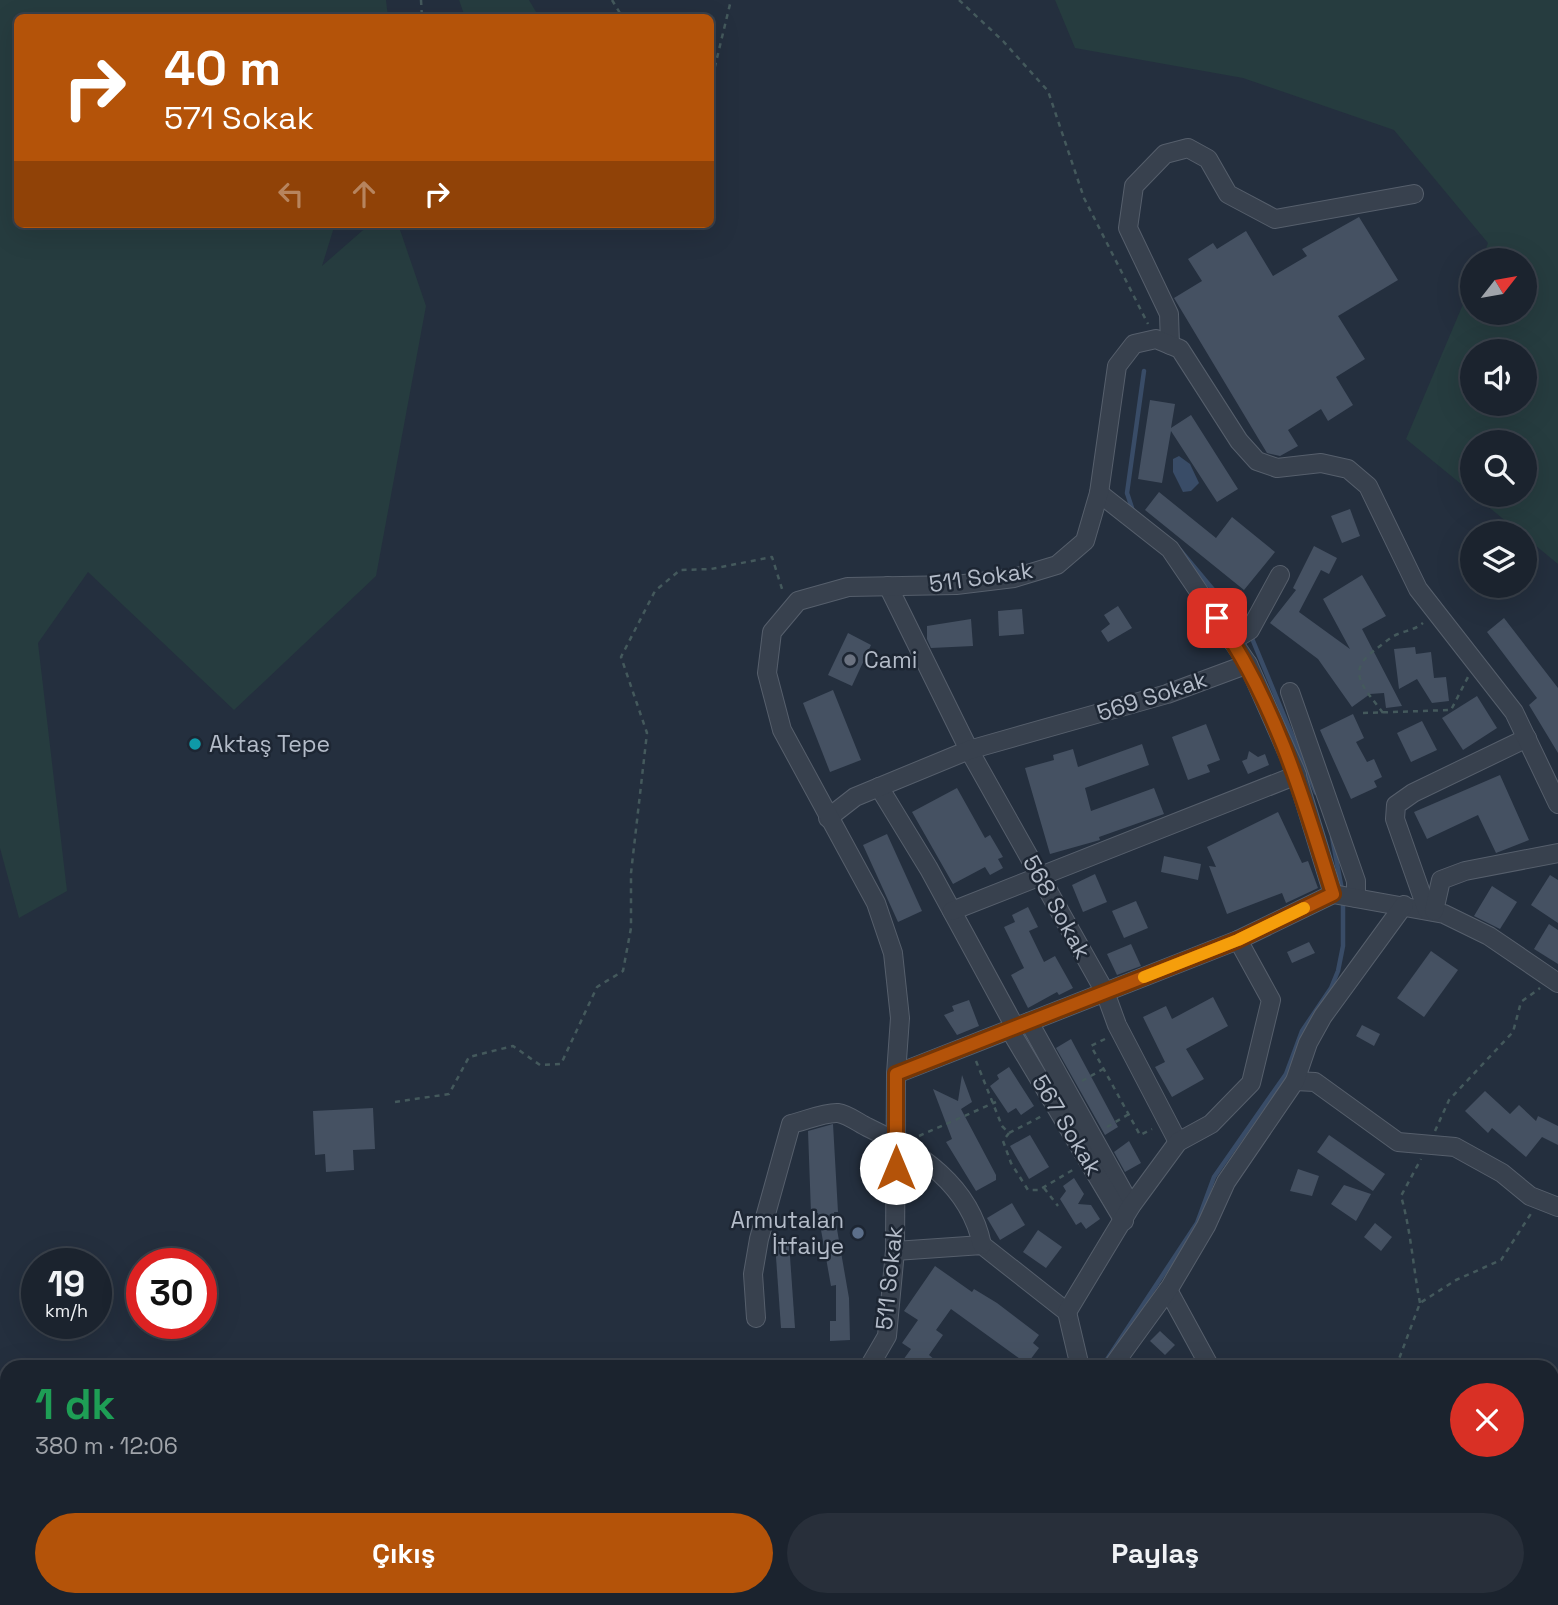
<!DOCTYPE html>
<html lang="tr">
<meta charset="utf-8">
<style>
:root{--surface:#1b232e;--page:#282f3a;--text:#f1f3f6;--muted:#a0a4aa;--line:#39404a;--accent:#b45309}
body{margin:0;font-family:"Space Grotesk",sans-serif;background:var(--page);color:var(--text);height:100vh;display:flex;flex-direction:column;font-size:26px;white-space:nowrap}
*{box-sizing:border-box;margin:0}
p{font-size:23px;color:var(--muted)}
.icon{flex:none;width:38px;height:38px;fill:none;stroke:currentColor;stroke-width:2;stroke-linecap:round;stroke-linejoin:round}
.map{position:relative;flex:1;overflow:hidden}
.drawer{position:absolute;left:0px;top:1360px;width:1559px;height:247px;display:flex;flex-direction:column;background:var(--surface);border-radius:21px 21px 0 0;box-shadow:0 7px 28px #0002,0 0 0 2px var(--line)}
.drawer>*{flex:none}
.banner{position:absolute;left:14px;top:14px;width:700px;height:214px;border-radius:10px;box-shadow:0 7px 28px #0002,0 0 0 2px var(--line);background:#b45309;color:#fff;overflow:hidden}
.needle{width:46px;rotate:59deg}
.controls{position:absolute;left:1460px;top:248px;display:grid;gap:14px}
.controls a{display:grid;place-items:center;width:77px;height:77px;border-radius:50%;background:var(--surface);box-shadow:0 7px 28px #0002,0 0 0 2px var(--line);font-size:35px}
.speed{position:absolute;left:21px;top:1248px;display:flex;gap:14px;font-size:35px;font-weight:700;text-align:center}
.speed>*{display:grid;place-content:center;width:91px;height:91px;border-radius:50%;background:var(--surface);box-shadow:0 7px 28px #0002,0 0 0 2px var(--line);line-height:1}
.speed small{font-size:18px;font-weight:400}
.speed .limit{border:10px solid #d22;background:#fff;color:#111}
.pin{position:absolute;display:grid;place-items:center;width:60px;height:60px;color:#fff;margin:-30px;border-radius:14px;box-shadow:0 4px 10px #0006}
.me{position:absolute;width:77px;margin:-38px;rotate:0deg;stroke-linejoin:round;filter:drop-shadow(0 0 5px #0008)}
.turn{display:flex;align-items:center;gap:24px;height:147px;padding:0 35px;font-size:32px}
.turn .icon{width:91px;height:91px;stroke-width:2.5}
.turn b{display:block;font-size:49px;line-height:60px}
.lanes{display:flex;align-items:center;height:66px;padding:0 35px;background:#0003;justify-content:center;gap:35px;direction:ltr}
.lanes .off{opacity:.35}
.round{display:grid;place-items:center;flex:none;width:74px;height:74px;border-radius:37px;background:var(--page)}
.headline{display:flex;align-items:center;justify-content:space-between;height:119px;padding:0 35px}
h1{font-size:42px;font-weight:600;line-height:52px;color:#1e9e55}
.button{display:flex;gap:14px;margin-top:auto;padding:14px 35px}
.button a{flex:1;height:80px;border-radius:42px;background:var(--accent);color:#fff;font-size:28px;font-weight:600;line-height:80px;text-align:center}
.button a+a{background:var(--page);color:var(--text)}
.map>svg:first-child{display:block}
</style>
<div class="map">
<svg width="1558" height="1605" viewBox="0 0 1558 1605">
<rect width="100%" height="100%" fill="#242f3e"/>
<g fill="#263c3f" fill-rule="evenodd">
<polygon points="0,0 386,0 388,17 18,18 18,224 335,224 322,266 370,224 398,224 426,306 376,576 234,710 88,572 38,643 67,891 19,918 0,848"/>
<polygon points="459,0 529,0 539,17 465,17"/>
<path d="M1055,0H1558V564L1474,495H1524V443H1472V493L1406,439L1472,283V313H1524V261H1481L1488,243L1394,130L1243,78L1075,48ZM1472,352H1524V404H1472Z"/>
</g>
<polygon fill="#394c67" points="1179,456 1190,464 1199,483 1191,491 1183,492 1173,472 1173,459"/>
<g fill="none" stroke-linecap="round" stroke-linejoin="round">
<g stroke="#394c67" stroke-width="4.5">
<polyline points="1133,511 1127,493 1144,371"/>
<polyline points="1180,550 1246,629"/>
<polyline points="1251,636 1316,793"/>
<polyline points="1332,837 1342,890"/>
<polyline points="1102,1367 1197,1223 1214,1177 1286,1074 1302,1031 1331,988 1338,971 1343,946 1343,899"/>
<polyline points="1031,1605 1035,1600"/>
</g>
</g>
<g fill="#455162">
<polygon points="1359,217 1398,280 1338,316 1365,359 1336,377 1353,405 1328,421 1321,409 1288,430 1298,446 1280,456 1267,453 1174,298 1202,281 1188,259 1213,243 1217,249 1246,231 1273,276 1307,256 1302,249"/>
<polygon points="1150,400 1175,404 1171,428 1191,415 1238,489 1217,502 1171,431 1162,483 1138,479"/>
<polygon points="1159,492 1216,538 1232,517 1275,552 1244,590 1145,510"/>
<polygon points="1350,509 1360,536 1342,543 1331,516"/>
<polygon points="1314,546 1337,558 1329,574 1321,570 1299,612 1350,649 1323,599 1362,575 1386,616 1362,629 1402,706 1386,708 1384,693 1370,694 1352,707 1318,659 1270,623 1296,590 1293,588"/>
<polygon points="1118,606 1132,628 1108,642 1101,631 1110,624 1104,615"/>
<polygon points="1022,609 1024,634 999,636 998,611"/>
<polygon points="1504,618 1558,688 1558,753 1529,705 1537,698 1487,632"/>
<polygon points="971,619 973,646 931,648 927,639 927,626"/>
<polygon points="848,633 871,645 852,686 828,675"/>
<polygon points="1415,647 1416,654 1431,652 1434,678 1446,677 1449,701 1432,703 1417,679 1399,689 1394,649"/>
<polygon points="833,690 861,760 830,772 803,703"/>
<polygon points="1477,696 1497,728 1463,750 1442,718"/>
<polygon points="1353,714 1364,738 1356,742 1367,762 1374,759 1382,777 1374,781 1377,787 1351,799 1320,730"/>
<polygon points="1422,721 1437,750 1411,762 1397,733"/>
<polygon points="1206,724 1220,760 1207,765 1210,772 1188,780 1172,737"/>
<polygon points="1142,744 1149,765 1085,788 1091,811 1154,788 1164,814 1099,837 1100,840 1050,854 1025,768 1054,760 1053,755 1073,749 1078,767"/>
<polygon points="1249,751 1258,757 1265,754 1269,765 1248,774 1242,761 1247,759"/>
<polygon points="1500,775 1529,840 1496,853 1478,815 1427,839 1414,812"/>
<polygon points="957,788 985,838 990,835 1003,857 998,859 1003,868 990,875 985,867 953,884 912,812"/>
<polygon points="1278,812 1302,863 1308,861 1318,888 1286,903 1282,893 1227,914 1209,866 1216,867 1207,847"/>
<polygon points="887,834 922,911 898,922 863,845"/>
<polygon points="1164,856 1201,864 1198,880 1161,872"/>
<polygon points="1095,874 1107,902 1083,912 1072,885"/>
<polygon points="1550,875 1558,880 1558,923 1531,905"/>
<polygon points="1492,886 1517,902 1500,929 1474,916"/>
<polygon points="1136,901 1148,928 1124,938 1112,911"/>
<polygon points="1028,907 1038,927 1029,931 1044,962 1055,956 1073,988 1059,995 1057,992 1028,1008 1011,975 1024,968 1004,927 1015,922 1012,915"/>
<polygon points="1549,924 1558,930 1558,964 1534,949"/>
<polygon points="1309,942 1315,953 1292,963 1287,952"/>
<polygon points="1131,944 1141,966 1117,975 1107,954"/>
<polygon points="1431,951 1458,970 1424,1017 1397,998"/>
<polygon points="1213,997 1228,1026 1186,1049 1204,1079 1172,1097 1155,1067 1165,1062 1143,1017 1166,1006 1172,1019"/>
<polygon points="969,1000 979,1026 957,1035 944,1015 954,1011 952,1006"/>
<polygon points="1362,1025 1380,1034 1374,1046 1356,1036"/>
<polygon points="1071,1039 1118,1127 1105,1135 1056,1048"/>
<polygon points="1009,1067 1034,1106 1021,1115 1016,1108 1008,1113 990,1086 999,1079 997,1075"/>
<polygon points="962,1075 972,1102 961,1109 996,1175 996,1180 976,1191 946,1142 952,1139 933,1089 958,1101"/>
<polygon points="1485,1091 1510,1114 1519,1105 1536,1121 1538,1116 1558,1126 1558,1145 1542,1137 1526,1157 1492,1128 1488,1133 1465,1111"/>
<polygon points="373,1108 375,1149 353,1150 354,1170 326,1172 325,1154 315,1155 313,1111"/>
<polygon points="833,1124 838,1212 834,1212 849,1298 850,1340 830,1341 830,1321 836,1321 836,1285 831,1286 818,1213 811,1213 808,1131"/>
<polygon points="1030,1135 1049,1167 1029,1179 1010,1146"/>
<polygon points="1329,1135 1385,1174 1373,1191 1317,1152"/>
<polygon points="1129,1141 1141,1163 1125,1172 1114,1152"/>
<polygon points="1298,1169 1319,1176 1312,1196 1290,1191"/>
<polygon points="1074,1178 1084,1194 1078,1204 1091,1205 1100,1219 1086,1229 1081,1222 1076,1225 1060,1199 1066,1191 1063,1186"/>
<polygon points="1344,1185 1371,1194 1356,1221 1331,1204"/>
<polygon points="1012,1203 1025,1225 1000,1240 987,1218"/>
<polygon points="1375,1223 1392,1237 1381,1251 1364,1237"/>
<polygon points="1038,1230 1062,1247 1046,1268 1023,1252"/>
<polygon points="789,1242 795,1328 781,1328 775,1243"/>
<polygon points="935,1266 972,1292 974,1289 997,1303 1039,1335 1033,1343 1039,1348 1027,1364 951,1309 936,1330 943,1335 929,1355 935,1360 930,1367 898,1367 911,1349 902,1343 918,1320 904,1311"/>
<polygon points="1160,1331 1175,1345 1165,1355 1150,1341"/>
</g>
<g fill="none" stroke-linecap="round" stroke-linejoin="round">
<defs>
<g id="minor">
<polyline points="1170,345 1169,314 1128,228 1134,186 1165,154 1188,148 1208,159 1228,194 1275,219 1414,194"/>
<polyline points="1099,493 1170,549 1248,664"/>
<polyline points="888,586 969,750 1105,992 1117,1025 1178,1142"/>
<polyline points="1232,641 1250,630 1280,575"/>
<polyline points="1290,692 1356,881 1356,898"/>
<polyline points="879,787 929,869 1015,1027"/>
<polyline points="828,818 855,797 969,750 1167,694 1248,664 1295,770 1333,894"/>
<polyline points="1333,894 1444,914 1489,936 1558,983"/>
<polyline points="1427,910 1395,819 1396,805 1413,793 1527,738"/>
<polyline points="952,911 1297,775"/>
<polyline points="1434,911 1441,880 1465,871 1558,853"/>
<polyline points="1029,1022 1131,1206"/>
<polyline points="1010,1030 1124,1221"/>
<polyline points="896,1074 1238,940 1333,894"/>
<polyline points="1295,1081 1315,1082 1398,1142 1455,1147 1502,1173 1530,1196 1558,1207"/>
<polyline points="895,1251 982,1245 1067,1312 1080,1367"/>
<polyline points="1168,1290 1210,1367"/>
<polyline points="1067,1312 1131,1206 1178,1142 1211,1124 1251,1083 1271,1000 1238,940"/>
<path d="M756,1318L753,1274L759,1239L791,1124C805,1121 824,1112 838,1113C847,1114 859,1123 867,1127C919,1152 970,1185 982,1245"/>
<polyline points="869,1367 887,1336 895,1251 896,1074 900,1018 893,953 876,903 782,730 767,673 772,632 798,601 848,587 956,585 1014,578 1057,565 1085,541 1099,493 1117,366 1134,344 1156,339 1180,349 1239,441 1257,461 1277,468 1321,463 1348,469 1368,486 1418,589 1514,712 1558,804"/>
<polyline points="1112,1367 1170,1287 1206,1226 1226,1182 1295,1081 1308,1043 1323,1016 1404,905"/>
<polyline points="296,1600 303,1605"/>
<polyline points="343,1600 351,1605"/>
<polyline points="541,1605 552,1600"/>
<polyline points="913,1605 916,1600"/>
<polyline points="943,1605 947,1600"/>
<polyline points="1019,1605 1023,1600"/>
<polyline points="1078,1605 1085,1600"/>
<polyline points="1202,1605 1206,1600"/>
</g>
<g id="highway">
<polyline points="0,1388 7,1397"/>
<polyline points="0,1477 7,1482"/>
<polyline points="191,1600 196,1605"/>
<polyline points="229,1600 234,1605"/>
</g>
</defs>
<use href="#minor" stroke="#565f6c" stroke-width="20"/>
<use href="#highway" stroke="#434c59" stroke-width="29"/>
<g stroke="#44595c" stroke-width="2.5" stroke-dasharray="5 5" stroke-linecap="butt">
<polyline points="421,0 422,18"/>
<polyline points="612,0 623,18"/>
<polyline points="959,0 1003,41 1048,91 1084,198 1148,324"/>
<polyline points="710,87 731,0"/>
<polyline points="1363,713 1451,710 1468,677"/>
<path d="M1383,713C1365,688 1344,672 1375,650C1382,645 1390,637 1398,634C1408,630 1414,630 1423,623"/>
<polyline points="1105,1039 1091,1046 1140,1135 1152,1129"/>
<polyline points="976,1061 1002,1126 1009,1133 1044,1115"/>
<polyline points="1082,1081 1103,1069"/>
<polyline points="395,1102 449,1094 469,1057 513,1046 540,1065 561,1064 597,987 623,971 631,928 631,873 647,733 621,657 655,591 680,570 711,569 772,557 783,592"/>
<polyline points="1107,1127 1129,1114"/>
<polyline points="1435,1131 1449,1100 1513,1032 1521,1002 1540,988"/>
<polyline points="1009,1133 1003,1141 1011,1163 1028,1190 1039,1190 1076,1168"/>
<polyline points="919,1136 996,1102"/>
<polyline points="1044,1188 1058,1206"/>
<path d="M1420,1303C1413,1267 1411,1231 1401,1196L1421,1159"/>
<polyline points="1396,1367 1420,1303 1456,1280 1501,1260 1532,1212"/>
<polyline points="620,1600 627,1605"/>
<polyline points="804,1600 809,1605"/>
</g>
<use href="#minor" stroke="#38414e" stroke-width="18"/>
<use href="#highway" stroke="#746855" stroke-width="26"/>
</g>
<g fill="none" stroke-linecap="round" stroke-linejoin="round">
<defs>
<path id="route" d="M896,1168V1074L1238,940L1333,894C1303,797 1275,702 1217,618"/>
</defs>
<use href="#route" stroke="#753606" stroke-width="18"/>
<use href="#route" stroke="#b45309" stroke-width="12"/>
<polyline stroke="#f59e0b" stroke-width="12" points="1144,977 1238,940 1304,908"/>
</g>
<circle fill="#6b7280" stroke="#1d2633" stroke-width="2.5" cx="850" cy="660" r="7"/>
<circle fill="#0f9aa8" stroke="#1d2633" stroke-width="2.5" cx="195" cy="744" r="7"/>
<circle fill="#5c6f8a" stroke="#1d2633" stroke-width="2.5" cx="858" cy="1233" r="7"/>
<g text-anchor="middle" stroke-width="5" stroke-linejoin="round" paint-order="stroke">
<g font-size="23" fill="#b4bcc9" stroke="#1d2633">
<text transform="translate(981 577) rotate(-8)" y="8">511 Sokak</text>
<text transform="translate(1152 696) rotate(-18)" y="8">569 Sokak</text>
<text transform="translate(1057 907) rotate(61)" y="8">568 Sokak</text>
<text transform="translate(1067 1125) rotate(59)" y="8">567 Sokak</text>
<text transform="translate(889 1278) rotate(-84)" y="8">511 Sokak</text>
</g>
<g font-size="23" fill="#b4bcc9" stroke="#1d2633" text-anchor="start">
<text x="864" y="668">Cami</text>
<text x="209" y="752">Aktaş Tepe</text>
<text x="844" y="1228" text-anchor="end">Armutalan<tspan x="844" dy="26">İtfaiye</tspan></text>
</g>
</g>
</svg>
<div class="controls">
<a><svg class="needle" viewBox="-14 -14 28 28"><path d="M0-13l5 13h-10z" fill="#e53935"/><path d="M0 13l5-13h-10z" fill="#a0a4aa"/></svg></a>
<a><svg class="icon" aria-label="sound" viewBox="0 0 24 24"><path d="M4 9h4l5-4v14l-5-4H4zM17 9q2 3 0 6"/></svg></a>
<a><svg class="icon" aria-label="search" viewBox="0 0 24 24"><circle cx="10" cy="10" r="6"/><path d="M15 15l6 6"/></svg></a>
<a><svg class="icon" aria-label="layers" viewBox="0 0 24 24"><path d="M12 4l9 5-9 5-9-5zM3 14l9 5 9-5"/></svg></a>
</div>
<div class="speed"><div>19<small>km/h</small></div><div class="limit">30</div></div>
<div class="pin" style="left:1217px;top:618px;background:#d93025"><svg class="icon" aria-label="arrive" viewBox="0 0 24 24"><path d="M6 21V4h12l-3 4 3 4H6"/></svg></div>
<svg class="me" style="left:896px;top:1168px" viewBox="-20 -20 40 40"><circle r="19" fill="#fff"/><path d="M0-13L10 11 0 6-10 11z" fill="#b45309"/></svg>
<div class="banner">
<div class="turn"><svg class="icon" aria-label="right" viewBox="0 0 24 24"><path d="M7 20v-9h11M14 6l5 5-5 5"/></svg><div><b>40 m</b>571 Sokak</div></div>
<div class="lanes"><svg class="icon off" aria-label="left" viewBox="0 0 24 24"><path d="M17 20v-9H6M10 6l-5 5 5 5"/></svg><svg class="icon off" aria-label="ahead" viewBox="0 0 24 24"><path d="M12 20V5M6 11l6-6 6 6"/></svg><svg class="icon" aria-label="right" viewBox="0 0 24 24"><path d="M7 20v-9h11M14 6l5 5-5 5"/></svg></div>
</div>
<section class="drawer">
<div class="headline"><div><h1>1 dk</h1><p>380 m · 12:06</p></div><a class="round" style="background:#d93025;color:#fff"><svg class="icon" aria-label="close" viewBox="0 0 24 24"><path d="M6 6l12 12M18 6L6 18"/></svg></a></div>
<div class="button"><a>Çıkış</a><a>Paylaş</a></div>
</section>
</div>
